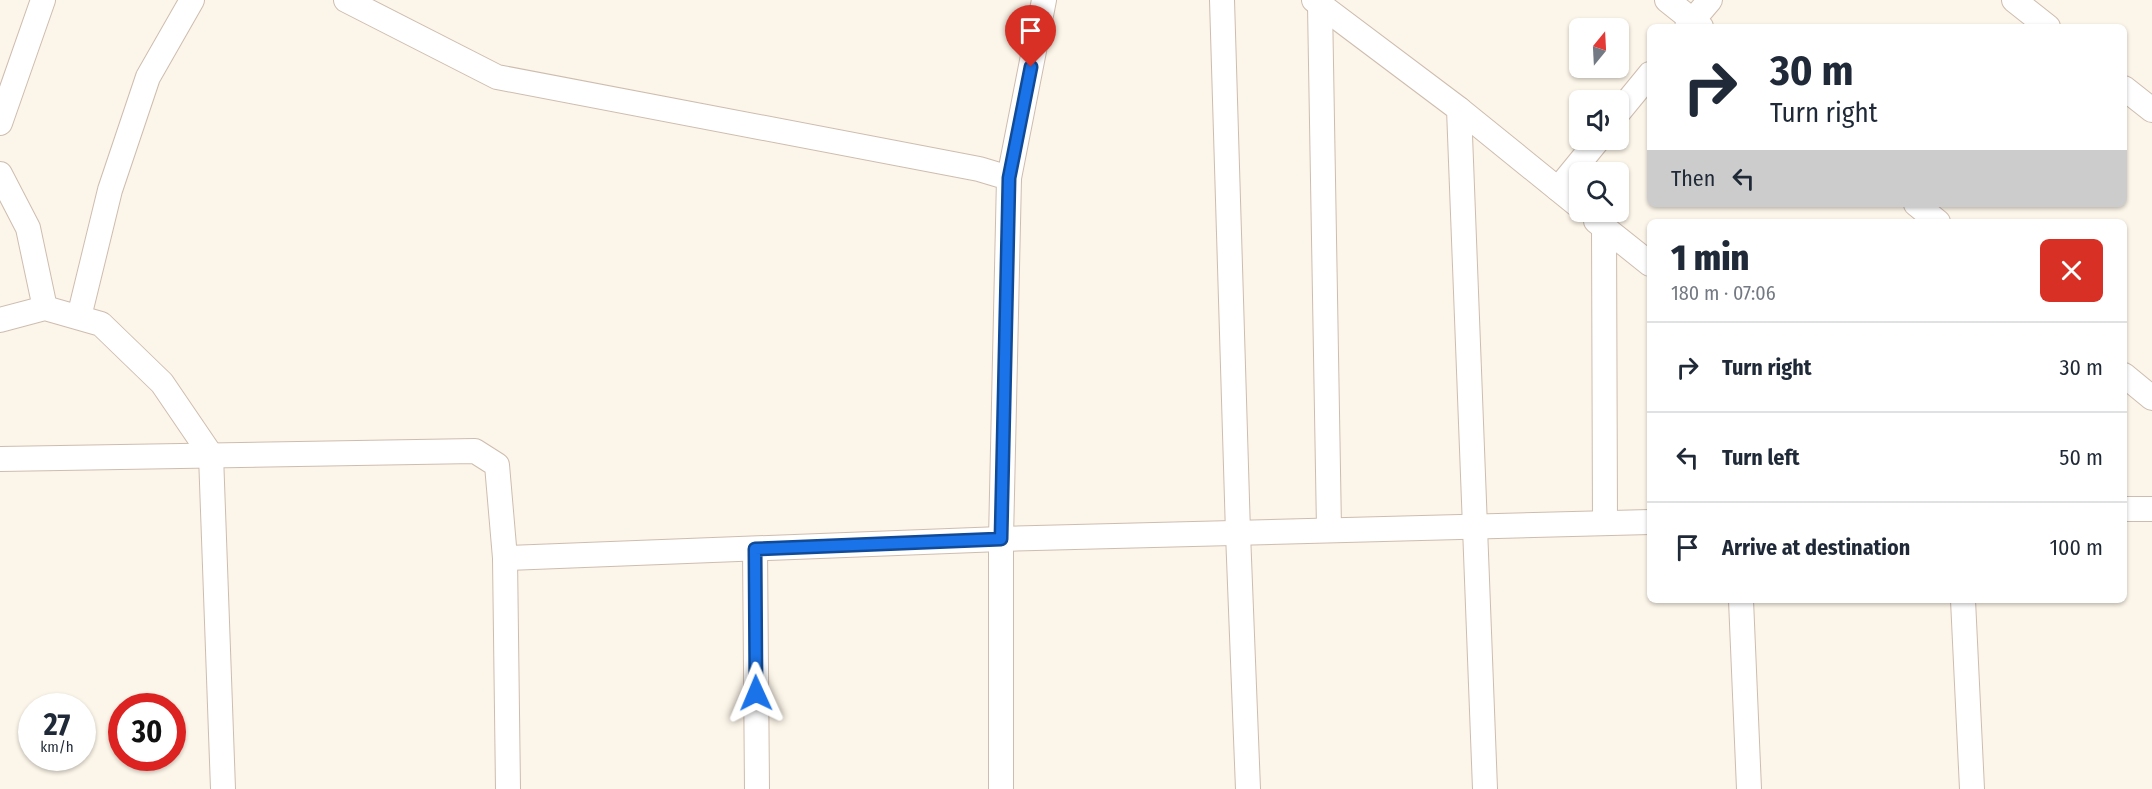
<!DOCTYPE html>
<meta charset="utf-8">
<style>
:root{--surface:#fff;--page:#f6f6f7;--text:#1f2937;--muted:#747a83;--line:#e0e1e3}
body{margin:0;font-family:"Fira Sans Condensed",sans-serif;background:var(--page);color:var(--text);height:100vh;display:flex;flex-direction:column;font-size:22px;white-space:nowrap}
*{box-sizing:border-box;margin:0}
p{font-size:20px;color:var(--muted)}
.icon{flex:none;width:33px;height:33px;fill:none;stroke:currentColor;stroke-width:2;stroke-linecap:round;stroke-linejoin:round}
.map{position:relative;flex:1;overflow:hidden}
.sheet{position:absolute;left:1647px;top:219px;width:480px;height:384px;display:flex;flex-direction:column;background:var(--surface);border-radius:9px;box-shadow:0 2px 4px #0004}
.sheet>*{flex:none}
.banner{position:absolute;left:1647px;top:24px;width:480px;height:183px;border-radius:9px;box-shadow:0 2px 4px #0004;background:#fff;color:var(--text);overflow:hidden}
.needle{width:39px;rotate:18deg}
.tools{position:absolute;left:1569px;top:18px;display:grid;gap:12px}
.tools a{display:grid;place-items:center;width:60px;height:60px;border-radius:9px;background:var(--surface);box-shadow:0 2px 4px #0004;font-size:30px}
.speed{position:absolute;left:18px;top:693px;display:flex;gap:12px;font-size:30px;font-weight:700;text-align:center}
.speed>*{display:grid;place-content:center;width:78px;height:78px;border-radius:50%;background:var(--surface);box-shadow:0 2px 4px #0004;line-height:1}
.speed small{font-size:15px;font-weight:400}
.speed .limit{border:9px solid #d22;background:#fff;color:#111}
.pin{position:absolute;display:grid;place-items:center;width:51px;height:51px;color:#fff;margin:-62px -26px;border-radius:50% 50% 50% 0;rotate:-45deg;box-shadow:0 0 6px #0007}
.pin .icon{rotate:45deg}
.me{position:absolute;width:66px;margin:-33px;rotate:359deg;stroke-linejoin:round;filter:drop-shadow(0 0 4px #0008)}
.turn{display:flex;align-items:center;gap:21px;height:126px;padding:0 24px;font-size:27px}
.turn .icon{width:78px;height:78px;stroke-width:2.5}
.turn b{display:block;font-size:42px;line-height:51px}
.then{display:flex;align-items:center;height:57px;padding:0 24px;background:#0003;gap:12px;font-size:22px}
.round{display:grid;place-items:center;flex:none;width:63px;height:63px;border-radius:9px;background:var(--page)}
.overview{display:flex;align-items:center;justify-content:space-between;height:102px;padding:0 24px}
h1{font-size:36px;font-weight:800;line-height:45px}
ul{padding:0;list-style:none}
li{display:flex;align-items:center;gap:18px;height:90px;padding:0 24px;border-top:2px solid var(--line)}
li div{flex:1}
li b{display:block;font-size:22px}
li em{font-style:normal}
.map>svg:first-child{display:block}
</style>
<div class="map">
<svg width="2152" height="789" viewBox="0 0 2152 789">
<rect width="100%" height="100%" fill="#fcf5e9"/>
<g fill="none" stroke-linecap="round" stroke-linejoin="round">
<defs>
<g id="street">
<polyline points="346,0 497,77 979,169 1009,178 1001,539 1001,789"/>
<polyline points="1222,0 1238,533 1248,789"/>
<polyline points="1314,0 1459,109 1485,789"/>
<polyline points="1667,0 1701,27"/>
<polyline points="2014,0 2048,27"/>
<polyline points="1320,5 1329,529"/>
<polyline points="1687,27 1710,0"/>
<polyline points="2124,88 2152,110"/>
<polyline points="1459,109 1580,207"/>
<polyline points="1618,113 1650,74"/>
<polyline points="0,123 43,0"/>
<polyline points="0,174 28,228 45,308"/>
<polyline points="1009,178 1044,0"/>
<polyline points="1558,189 1598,140"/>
<polyline points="1916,204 1938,222"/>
<polyline points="1596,221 1650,264"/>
<polyline points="1604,226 1605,523"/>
<polyline points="79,317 110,190 148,77 192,0"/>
<polyline points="0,320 45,308 101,324 162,383 211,455 223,789"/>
<polyline points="2124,375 2152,398"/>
<polyline points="0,459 475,451 497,465 505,558 508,789"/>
<polyline points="2124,509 2152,509"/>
<polyline points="755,549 757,789"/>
<polyline points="505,558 1001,539 1650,522"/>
<polyline points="1741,600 1749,789"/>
<polyline points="1963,600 1972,789"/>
</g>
</defs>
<use href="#street" stroke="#cebdaf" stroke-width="26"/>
<use href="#street" stroke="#fff" stroke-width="24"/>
</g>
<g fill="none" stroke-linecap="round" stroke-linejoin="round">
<defs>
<polyline id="route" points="756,693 755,549 1001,539 1009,178 1031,67"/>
</defs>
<use href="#route" stroke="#114b97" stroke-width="15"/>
<use href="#route" stroke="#1a73e8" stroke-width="10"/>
</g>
</svg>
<div class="tools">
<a><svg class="needle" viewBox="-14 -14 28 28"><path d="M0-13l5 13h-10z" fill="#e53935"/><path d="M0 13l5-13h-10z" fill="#747a83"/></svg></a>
<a><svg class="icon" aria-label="sound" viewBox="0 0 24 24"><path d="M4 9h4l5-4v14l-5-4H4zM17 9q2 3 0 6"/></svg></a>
<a><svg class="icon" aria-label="search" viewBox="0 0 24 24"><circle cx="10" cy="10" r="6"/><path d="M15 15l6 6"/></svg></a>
</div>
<div class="speed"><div>27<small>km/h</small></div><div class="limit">30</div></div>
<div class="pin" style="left:1031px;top:67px;background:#d93025"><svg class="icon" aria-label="arrive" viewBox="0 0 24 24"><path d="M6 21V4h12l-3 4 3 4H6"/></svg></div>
<svg class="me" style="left:756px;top:693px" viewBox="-20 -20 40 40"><path d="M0-17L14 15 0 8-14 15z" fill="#1a73e8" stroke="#fff" stroke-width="4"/></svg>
<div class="banner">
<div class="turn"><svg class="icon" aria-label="right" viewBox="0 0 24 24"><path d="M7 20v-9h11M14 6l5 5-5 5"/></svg><div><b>30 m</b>Turn right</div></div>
<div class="then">Then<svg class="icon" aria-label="left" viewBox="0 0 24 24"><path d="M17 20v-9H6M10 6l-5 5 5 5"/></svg></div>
</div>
<section class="sheet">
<div class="overview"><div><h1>1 min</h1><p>180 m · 07:06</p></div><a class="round" style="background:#d93025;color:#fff"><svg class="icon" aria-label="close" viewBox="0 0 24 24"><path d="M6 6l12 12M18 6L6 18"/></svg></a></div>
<ul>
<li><svg class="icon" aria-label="right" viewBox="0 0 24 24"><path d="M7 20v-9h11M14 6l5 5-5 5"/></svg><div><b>Turn right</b></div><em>30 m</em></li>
<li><svg class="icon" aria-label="left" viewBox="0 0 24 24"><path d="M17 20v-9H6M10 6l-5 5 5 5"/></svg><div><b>Turn left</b></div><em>50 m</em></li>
<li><svg class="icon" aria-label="arrive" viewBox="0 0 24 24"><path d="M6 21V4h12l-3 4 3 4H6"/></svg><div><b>Arrive at destination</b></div><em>100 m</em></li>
</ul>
</section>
</div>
